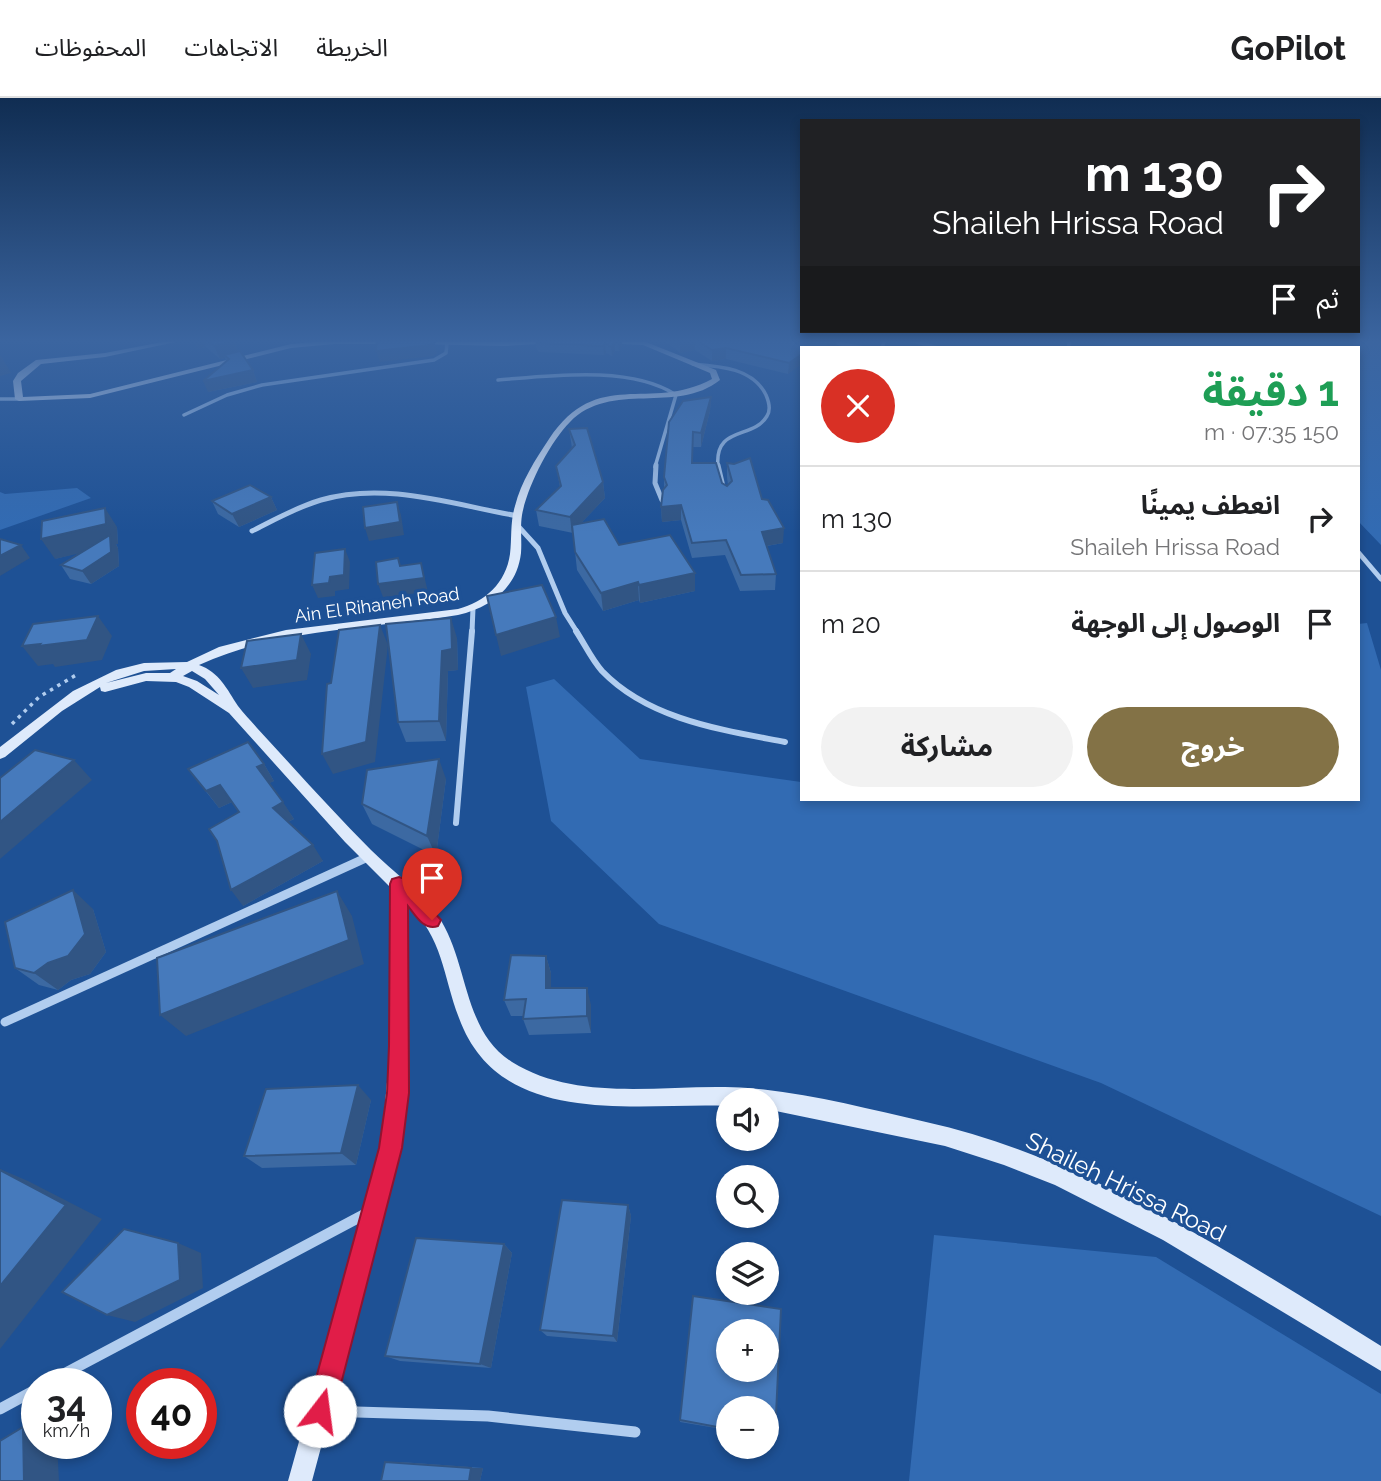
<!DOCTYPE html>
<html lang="ar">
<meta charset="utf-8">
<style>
:root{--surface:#fff;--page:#f2f2f2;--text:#202124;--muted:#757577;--line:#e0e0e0;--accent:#837246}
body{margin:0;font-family:Raleway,"Noto Sans Arabic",sans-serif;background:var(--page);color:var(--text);direction:rtl;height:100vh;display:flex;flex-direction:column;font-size:26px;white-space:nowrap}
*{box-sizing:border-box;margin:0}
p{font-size:23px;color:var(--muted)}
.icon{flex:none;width:38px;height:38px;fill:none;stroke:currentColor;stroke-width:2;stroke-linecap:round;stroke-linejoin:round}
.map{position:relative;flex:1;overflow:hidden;direction:ltr}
.drawer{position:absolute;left:800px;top:248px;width:560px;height:455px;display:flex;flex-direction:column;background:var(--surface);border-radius:0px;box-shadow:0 4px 10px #0003;direction:rtl}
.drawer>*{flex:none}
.top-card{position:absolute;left:800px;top:21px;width:560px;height:214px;border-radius:0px;box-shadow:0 4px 10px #0003;direction:rtl;background:#202124;color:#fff;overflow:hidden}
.buttons{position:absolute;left:716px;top:990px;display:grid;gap:14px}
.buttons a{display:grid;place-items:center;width:63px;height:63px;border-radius:50%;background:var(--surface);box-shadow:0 4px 10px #0003;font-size:35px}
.speed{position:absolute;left:21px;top:1270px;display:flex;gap:14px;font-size:35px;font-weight:700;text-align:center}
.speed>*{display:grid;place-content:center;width:91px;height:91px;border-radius:50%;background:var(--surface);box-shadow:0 4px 10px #0003;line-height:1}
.speed small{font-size:18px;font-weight:400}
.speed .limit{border:10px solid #d22;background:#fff;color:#111}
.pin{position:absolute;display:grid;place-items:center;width:60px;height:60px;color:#fff;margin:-72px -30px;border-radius:50% 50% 50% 0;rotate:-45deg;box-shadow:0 0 7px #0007}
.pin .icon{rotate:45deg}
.me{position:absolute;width:77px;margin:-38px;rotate:15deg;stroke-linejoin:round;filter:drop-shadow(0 0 5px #0008)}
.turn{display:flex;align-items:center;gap:24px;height:147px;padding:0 21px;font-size:32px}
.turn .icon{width:91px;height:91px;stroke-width:2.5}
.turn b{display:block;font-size:49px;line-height:60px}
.then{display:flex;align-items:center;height:66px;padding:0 21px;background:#0003;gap:14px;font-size:26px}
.round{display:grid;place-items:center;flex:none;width:74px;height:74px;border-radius:37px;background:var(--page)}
.overview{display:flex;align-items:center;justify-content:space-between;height:119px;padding:0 21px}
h1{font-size:42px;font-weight:700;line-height:52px;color:#1e9e55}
.action{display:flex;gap:14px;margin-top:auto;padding:14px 21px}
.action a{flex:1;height:80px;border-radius:42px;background:var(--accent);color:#fff;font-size:28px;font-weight:700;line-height:80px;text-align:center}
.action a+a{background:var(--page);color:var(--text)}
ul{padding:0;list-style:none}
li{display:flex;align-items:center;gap:21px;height:105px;padding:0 21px;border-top:2px solid var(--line)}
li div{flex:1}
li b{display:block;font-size:26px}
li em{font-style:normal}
header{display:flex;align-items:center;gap:42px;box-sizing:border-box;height:98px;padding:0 35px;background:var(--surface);border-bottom:2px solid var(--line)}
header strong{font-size:33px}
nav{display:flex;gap:38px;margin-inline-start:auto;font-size:24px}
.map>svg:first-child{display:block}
</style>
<header>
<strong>GoPilot</strong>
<nav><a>الخريطة</a><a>الاتجاهات</a><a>المحفوظات</a></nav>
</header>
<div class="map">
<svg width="1381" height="1383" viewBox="0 0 1381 1383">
<rect width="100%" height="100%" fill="#1e5195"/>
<g fill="#326bb3">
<polygon points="1106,241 1381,241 1381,447 1358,423 1358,250 1103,250"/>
<polygon points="77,390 91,400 0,432 0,394 5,396"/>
<polygon points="1367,525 1381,572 1381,1118 1101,985 659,826 551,723 526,589 554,581 640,661 801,684 802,702 1358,702 1358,526"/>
<polygon points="934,1137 1156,1159 1381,1296 1381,1383 909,1383"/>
</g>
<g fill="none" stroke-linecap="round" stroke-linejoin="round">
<polyline stroke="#b1cdef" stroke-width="3.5" stroke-dasharray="3.5 5" stroke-linecap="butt" points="12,626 39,599 76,577"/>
<g stroke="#b1cdef" stroke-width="3.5">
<polyline points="814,241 864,250"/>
<polyline points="881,241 884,244 882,250"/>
<polyline points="906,241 938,250"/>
<polyline points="504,246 525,241"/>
<polyline points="1068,250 1070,241"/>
<path d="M693,266C719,268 753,270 766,297C769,304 771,312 767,318C753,342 714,327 718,369"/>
<path d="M498,282C550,278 631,267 676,297L655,369"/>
<polyline points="0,301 19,301"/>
<polyline points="184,317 227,297 262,287 434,262 446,255 447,245"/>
</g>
<g stroke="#b1cdef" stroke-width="5">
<polyline points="656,367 655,385 662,402"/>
<polyline points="718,367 724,393"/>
<polyline points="518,428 538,450 565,515 577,534"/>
<path d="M252,433C274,422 297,409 321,402C386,383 454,407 518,418"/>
<polyline points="1358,454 1381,481"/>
<polyline points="472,534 473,510"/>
</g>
<g stroke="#b1cdef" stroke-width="6">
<path d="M576,533C584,545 592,562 602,573C649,622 723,632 785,644"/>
<polyline points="456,725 472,533"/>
</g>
<polyline stroke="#b1cdef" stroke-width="9" points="5,924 368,759"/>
<g stroke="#b1cdef" stroke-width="11">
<polyline points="45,1286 369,1114"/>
<polyline points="0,1311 37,1291"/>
<polyline points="324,1313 488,1318 635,1334"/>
</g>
<g fill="#deeafb" fill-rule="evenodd">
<polygon points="178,241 190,241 105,259 41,266 21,283 23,299 90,296 291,246 334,242 394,242 397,244 394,246 334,246 291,250 90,300 19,303 15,301 13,283 18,275 36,262 105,255"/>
<polygon points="551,242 553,245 504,248 418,246 415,244 418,242 504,244"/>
<path d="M601,242L646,244L716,272L720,282C676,317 611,282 570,324C550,344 527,389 522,417C520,430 522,442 521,455C517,490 490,510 458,517C370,531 281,530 199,567C219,574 227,591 238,608C244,616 251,623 257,630C295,671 332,713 371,752C393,774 420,792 438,818C469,863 462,933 512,964C581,1007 672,984 748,990C808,995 868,1011 926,1024C1088,1060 1242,1162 1381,1248V1273L1163,1142L1055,1087L1004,1067L945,1048L766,1011V1003H728V1008C635,1004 500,1032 459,920C442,875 444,842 407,805L408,951L401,1050L312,1383H288L381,1050L390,951L391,790L345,744L229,615L189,589L176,584L146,583L105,594L101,593L100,589L62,613L5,659L0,661V649L73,593L116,572L144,565L187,564L219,549L286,532L458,511C485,504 506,485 510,456C512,440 510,424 515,408C521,384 535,362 549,341C598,268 649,315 712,281L710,275L643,247L603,245ZM176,571L170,575H146L106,585L144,573ZM192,573L205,581L219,597L197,583L183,578Z"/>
</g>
</g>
<g fill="#3c69a2" fill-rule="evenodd">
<polygon points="193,241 251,241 234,244 238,253 253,272 257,284 208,294 226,263 225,260 220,261 206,249 198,251"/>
<polygon points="535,241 622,241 622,248 619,253 615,253 612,258 606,255 604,257 539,254 536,250"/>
<polygon points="662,241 837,241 836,250 802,250 788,276 726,261 712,263 695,252 680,255"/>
<polygon points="711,299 710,313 701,349 693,349 692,365 727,388 728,387 727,379 727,365 762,401 783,445 767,448 776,476 775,492 740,493 725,457 692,460 681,422 662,424 661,409 664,390 664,379"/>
<polygon points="569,331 603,384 605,400 581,425 695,493 640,505 639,502 603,513 577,472 573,435 539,428 536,412 560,389 556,368 572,350"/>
<polygon points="271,399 277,412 239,429 218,416 212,403"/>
<polygon points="117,429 118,446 116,446 118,450 119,468 91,486 70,481 61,467 81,454 55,461"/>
<polygon points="457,540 458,572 448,573 446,643 406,644 398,624"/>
<polygon points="264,666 274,683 269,685 294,721 288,724 323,763 243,808 239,714 232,704 219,710 188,671"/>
<polygon points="446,681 436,758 372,726 362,706"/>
<polygon points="93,811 106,854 90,876 71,882 58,892 39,887 15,870"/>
<polygon points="546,858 551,875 551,890 591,907 591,935 529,937 523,921 523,918 511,918 504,902"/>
<polygon points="371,1002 356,1067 262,1070 244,1058"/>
<polygon points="628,1107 631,1118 617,1244 547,1238 540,1232"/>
<polygon points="504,1146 512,1155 491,1270 400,1263 385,1258"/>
<path d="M693,1198L781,1211L775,1338L771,1339H766V1311H728V1332L680,1324ZM728,1234H766V1272H728Z"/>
<polygon points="385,1364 401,1364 483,1370 480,1383 381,1383"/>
</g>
<g fill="#315584">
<polygon points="194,241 203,241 206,249 198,251"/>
<polygon points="229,241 251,241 234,244 239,256 224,257 225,260 220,261 214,248"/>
<polygon points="434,241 437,255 433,258 380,264 376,253"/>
<polygon points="620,241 622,241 622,248 619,253 618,244"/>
<polygon points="695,241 695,252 680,255 680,244"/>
<polygon points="837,241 836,250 824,250"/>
<polygon points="615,244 615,253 612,258 611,249"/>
<polygon points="605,245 606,255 604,257 603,248"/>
<polygon points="726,250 726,261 712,263 712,252"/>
<polygon points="802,256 802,266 788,276 789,265"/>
<polygon points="0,258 1,258 11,275 0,278"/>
<polygon points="253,272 257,284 208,294 203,283"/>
<polygon points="711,299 710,313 701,349 701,335"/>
<polygon points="603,384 605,400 572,435 570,419"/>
<polygon points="271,399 277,412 239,429 232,416"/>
<polygon points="397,404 401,417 404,437 369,443 365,430"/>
<polygon points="681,407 681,422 662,424 661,409"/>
<polygon points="105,410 117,429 118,446 116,446 118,450 119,468 91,486 82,473 111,448 55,461 41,441"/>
<polygon points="784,430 783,445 761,449 762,434"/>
<polygon points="21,447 30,460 0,478 0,458"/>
<polygon points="345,451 350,464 349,491 335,493 335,498 318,500 312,487 330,479"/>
<polygon points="421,465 428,494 383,499 378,486"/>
<polygon points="695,475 695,493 640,505 639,487"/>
<polygon points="638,484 639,502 603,513 601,495"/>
<polygon points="98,518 112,538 102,562 55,569 53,566 38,568 22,548"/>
<polygon points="556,519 560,539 501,558 496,537"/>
<polygon points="451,520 457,540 458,572 448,573 446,643 439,623 442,553"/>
<polygon points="380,527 388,547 375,664 333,676 322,656"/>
<polygon points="301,536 311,556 307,582 253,590 241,570"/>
<polygon points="439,661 446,681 436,758 427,738"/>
<polygon points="74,662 92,682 0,761 0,724"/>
<polygon points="264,666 274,683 268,686 257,669"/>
<polygon points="220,687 232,704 219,710 206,693"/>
<polygon points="283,704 294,721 283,726 273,710"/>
<polygon points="313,747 323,763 243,808 231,792"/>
<polygon points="73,792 93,811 106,854 90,876 71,882 58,892 34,875"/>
<polygon points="337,793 352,818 364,866 186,938 160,917"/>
<polygon points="546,858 551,875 551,907 546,890"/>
<polygon points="587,890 591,907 591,935 587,918"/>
<polygon points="358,987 371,1002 356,1067 341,1055"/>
<polygon points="0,1071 28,1083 102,1121 0,1251"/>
<polygon points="628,1107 631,1118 617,1244 613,1238"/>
<polygon points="178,1145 201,1155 203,1190 135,1224 107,1217"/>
<polygon points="504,1146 512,1155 491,1270 480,1266"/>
<polygon points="23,1329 37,1330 37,1346 57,1346 59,1383 24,1383"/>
<polygon points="471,1370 483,1370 480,1383 469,1383"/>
</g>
<g fill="#467abc" stroke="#315584" stroke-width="2" fill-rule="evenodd">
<polygon points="206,241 232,241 234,243 214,248"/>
<polygon points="377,241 434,241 435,244 430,247 376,253"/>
<polygon points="535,241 620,241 618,244 615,244 611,249 605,245 603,248 538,245"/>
<polygon points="676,241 837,241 824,250 802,250 802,256 789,265 726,250 712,252 695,241 680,244"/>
<polygon points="240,253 253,272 203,283 229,261 224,257"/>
<polygon points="711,299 701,335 693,334 692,365 716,365 722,385 727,388 732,383 727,365 734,366 750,360 762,401 768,402 784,430 762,434 776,476 741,477 726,442 692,445 681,407 661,409 663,392 667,387 664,379 669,324 683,303"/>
<polygon points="587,330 603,384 570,419 536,412 561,388 556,368 575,347 569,331"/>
<polygon points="250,387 271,399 232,416 212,403"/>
<polygon points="397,404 400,424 365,430 363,409"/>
<polygon points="105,410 106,426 41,441 42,423"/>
<polygon points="604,421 619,447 670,437 695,475 639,487 638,484 601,495 575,454 572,427"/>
<polygon points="110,437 111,454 82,473 61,467"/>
<polygon points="0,441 21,447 0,458"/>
<polygon points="345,451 344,477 330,479 329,485 312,487 315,455"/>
<polygon points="398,460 400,468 421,465 424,480 378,486 376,464"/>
<polygon points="542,487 556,519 496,537 487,498"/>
<polygon points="98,518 87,542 38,548 40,546 22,548 33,526"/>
<polygon points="451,520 452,551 442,553 439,623 398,624 386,526"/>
<polygon points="380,527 366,644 322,656 327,586 331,585 339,532"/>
<polygon points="301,536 297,562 241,570 247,543"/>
<polygon points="248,644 264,666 257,669 283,704 273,710 313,747 231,792 217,743 209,731 239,714 220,687 206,693 188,671"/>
<polygon points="35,652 74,662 0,724 0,680"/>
<polygon points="439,661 427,738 362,706 367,672"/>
<polygon points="73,792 85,836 68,858 48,865 34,875 15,870 5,824"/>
<polygon points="337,793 349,842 160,917 157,860"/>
<polygon points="511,857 546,858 546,890 587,890 587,918 523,921 526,901 504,902"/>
<polygon points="358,987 341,1055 244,1058 266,991"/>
<polygon points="0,1072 66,1107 0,1188"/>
<polygon points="562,1102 628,1107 613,1238 540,1232"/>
<polygon points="124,1131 178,1145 180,1182 107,1217 62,1194"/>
<polygon points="416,1140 504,1146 480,1266 385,1258"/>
<path d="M693,1198L781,1211L775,1338L766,1337V1311H728V1331L680,1322ZM728,1234H766V1272H728Z"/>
<polygon points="23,1329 24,1383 0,1383 0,1343"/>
<polygon points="385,1364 471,1370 469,1383 381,1383"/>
</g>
<linearGradient id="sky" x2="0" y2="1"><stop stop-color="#102d52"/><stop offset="0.56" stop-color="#3b65a0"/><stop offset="1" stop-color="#3b65a0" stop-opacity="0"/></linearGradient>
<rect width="1381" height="434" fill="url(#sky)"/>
<path fill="#e11d48" stroke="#92132f" stroke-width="2" d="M399,779L405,781L441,822L438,828C424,833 416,818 408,808L409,995L402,1050L334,1313L330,1322L320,1326L310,1322L307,1313L379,1050L387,995L389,948L390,786L392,781Z"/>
<g text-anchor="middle" stroke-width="7" stroke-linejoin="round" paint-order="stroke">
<g font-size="18" fill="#fff" stroke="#1e5195">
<text transform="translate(377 507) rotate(-8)" y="6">Ain El Rihaneh Road</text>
</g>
<g font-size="24" fill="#fff" stroke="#1e5195">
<text transform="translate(1126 1089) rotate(26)" y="8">Shaileh Hrissa Road</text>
</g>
</g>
</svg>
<div class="buttons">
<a><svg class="icon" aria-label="sound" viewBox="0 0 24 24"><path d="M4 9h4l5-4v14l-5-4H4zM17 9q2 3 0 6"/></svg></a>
<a><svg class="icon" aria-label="search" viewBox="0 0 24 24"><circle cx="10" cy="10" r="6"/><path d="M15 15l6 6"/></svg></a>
<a><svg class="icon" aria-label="layers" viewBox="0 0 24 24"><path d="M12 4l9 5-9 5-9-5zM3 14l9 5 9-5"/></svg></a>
<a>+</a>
<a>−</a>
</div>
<div class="speed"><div>34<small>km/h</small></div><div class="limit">40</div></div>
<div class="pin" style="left:432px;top:822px;background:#d93025"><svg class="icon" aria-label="arrive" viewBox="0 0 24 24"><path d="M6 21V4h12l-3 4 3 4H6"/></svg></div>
<svg class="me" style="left:320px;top:1313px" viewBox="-20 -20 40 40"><circle r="19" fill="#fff"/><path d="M0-13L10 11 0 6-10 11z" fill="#e11d48"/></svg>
<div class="top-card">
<div class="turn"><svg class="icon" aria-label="right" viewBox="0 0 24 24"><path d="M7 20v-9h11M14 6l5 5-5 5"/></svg><div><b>130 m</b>Shaileh Hrissa Road</div></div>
<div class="then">ثم<svg class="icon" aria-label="arrive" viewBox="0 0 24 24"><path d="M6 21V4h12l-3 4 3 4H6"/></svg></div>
</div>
<section class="drawer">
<div class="overview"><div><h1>1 دقيقة</h1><p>150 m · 07:35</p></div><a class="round" style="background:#d93025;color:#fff"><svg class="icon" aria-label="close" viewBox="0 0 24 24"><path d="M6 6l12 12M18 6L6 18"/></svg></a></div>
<ul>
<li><svg class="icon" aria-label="right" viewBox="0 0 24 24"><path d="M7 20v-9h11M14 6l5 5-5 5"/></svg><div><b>انعطف يمينًا</b><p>Shaileh Hrissa Road</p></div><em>130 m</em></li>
<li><svg class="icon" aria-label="arrive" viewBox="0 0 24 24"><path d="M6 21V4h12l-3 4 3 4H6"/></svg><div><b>الوصول إلى الوجهة</b></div><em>20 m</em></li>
</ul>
<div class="action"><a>خروج</a><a>مشاركة</a></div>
</section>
</div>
